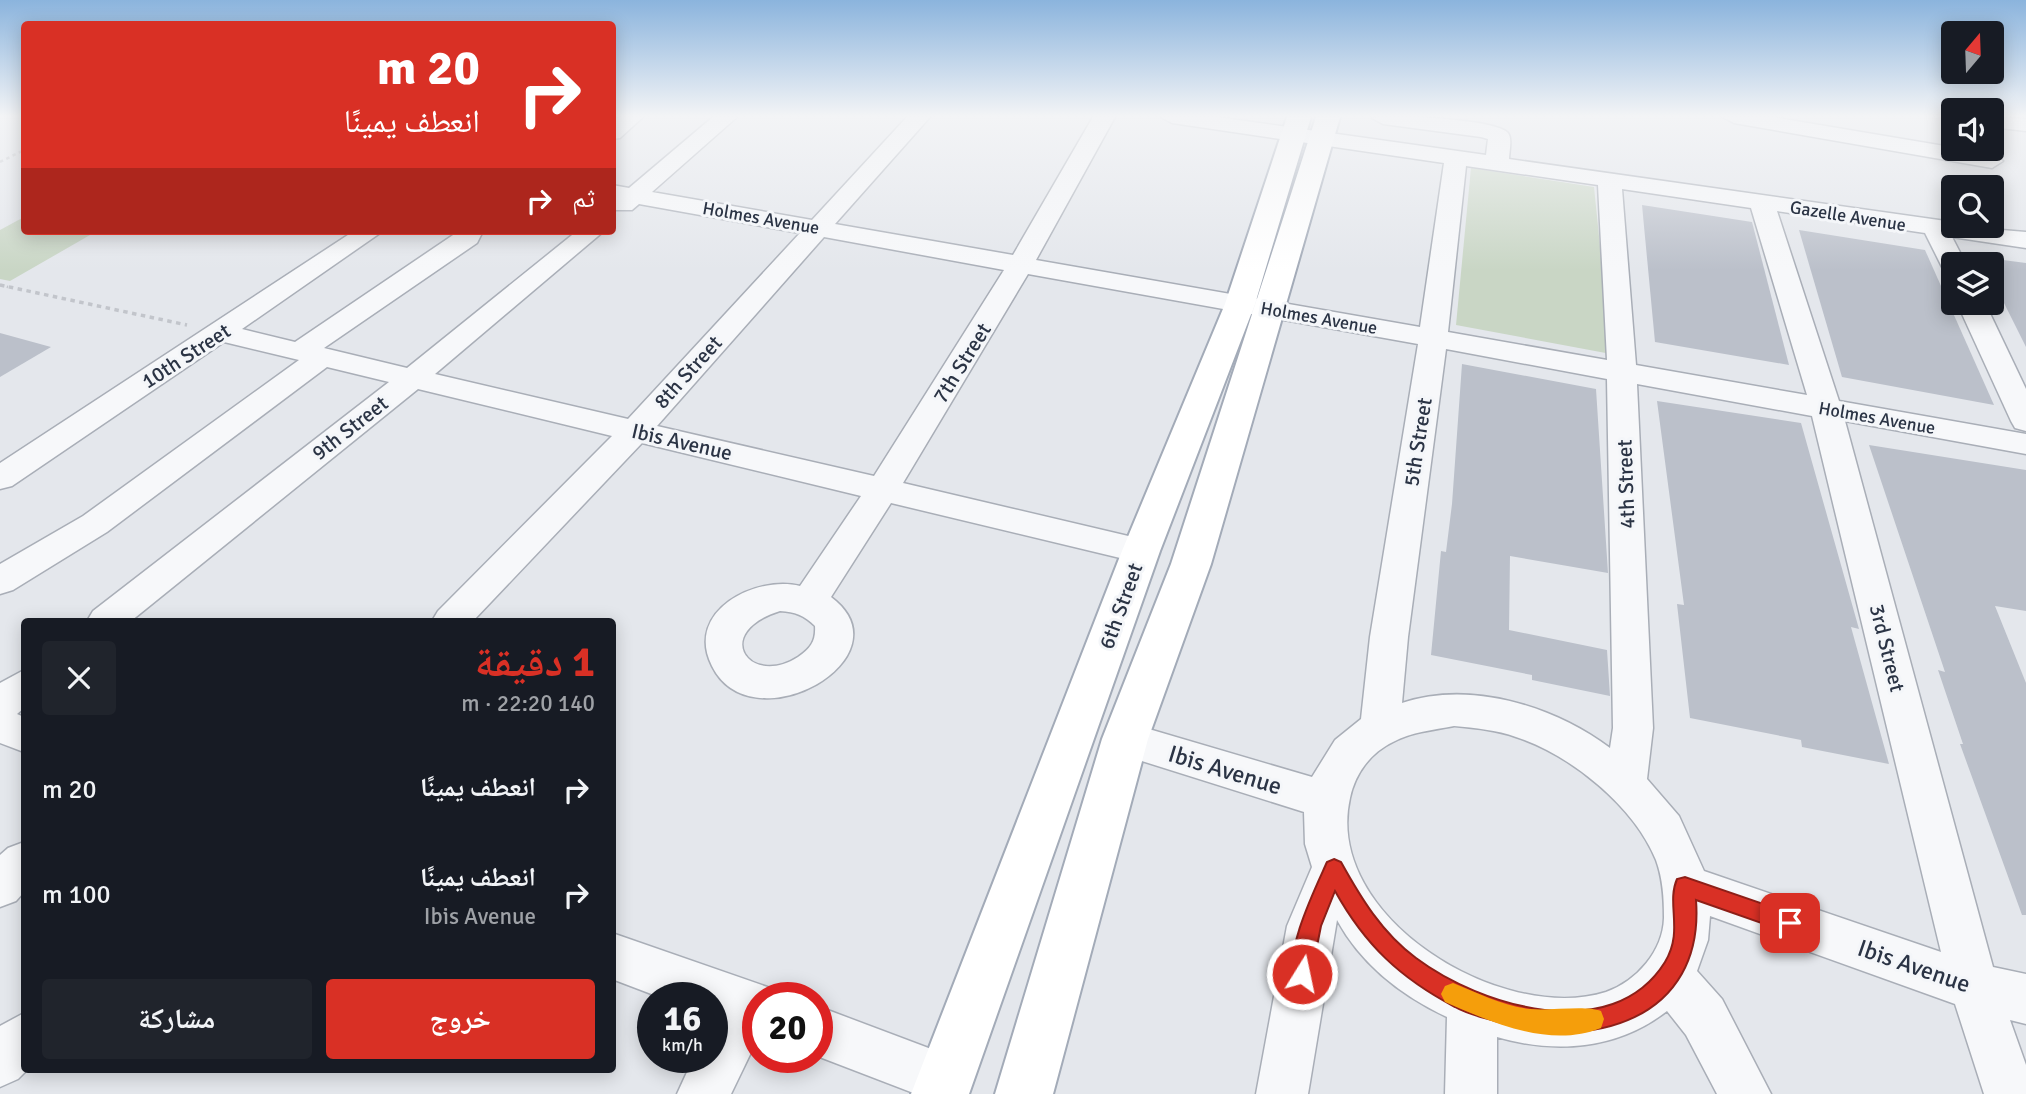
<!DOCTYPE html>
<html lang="ar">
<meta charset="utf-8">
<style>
:root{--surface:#171b24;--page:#20242c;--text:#f1f3f6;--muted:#9ea1a6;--accent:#d93025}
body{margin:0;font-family:Signika,"Noto Naskh Arabic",sans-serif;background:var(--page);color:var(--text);direction:rtl;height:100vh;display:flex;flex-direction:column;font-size:26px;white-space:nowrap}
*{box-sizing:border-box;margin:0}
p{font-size:23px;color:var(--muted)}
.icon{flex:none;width:38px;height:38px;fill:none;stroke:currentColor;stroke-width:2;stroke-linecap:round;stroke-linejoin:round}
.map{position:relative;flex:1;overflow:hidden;direction:ltr}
.side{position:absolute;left:21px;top:618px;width:595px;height:455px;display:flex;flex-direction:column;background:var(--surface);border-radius:7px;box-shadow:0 4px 18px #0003;direction:rtl}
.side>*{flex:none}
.top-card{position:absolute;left:21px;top:21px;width:595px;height:214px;border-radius:7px;box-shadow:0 4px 18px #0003;direction:rtl;background:#d93025;color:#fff;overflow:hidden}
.needle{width:46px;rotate:19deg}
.tools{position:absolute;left:1941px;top:21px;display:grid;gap:14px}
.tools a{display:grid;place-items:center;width:63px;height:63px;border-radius:7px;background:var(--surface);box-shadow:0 4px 18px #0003;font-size:35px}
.speed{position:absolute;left:637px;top:982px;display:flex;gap:14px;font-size:35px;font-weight:700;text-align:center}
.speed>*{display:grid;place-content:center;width:91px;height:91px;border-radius:50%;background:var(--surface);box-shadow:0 4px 18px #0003;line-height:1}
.speed small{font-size:18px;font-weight:400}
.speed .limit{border:10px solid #d22;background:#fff;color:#111}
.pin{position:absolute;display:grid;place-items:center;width:60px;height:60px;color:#fff;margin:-30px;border-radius:14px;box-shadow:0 4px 10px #0006}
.me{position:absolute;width:77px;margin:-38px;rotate:10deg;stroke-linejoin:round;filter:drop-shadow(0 0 5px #0008)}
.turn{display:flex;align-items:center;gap:24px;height:147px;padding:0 21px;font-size:32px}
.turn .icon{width:91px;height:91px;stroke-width:2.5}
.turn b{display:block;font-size:49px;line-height:60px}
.then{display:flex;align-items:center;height:66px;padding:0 21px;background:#0003;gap:14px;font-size:26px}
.round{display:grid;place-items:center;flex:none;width:74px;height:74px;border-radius:7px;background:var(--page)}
.head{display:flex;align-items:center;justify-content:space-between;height:119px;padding:0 21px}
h1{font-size:42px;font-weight:700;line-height:52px;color:var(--accent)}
.button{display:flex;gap:14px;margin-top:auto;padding:14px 21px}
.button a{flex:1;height:80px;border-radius:7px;background:var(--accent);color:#fff;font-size:28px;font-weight:700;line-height:80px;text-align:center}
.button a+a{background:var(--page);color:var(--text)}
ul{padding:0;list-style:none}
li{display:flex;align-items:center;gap:21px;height:105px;padding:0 21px}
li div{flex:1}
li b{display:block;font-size:26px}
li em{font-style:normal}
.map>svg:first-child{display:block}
</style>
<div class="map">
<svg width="2026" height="1094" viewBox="0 0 2026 1094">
<rect width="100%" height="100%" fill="#e4e7ec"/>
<g fill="#c9d6c5">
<polygon points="1471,168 1594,187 1611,354 1456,325"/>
<polygon points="24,217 24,231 97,231 10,281 0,279 0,230"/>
</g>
<g fill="#bbc0ca">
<polygon points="1642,205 1752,222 1789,365 1655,342"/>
<polygon points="1799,230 1925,250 1994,405 1842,377"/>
<polygon points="1980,257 2026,263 2026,347 1992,279 1992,264 1984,264"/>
<polygon points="0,333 51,347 0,377"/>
<polygon points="1462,364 1596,389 1608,573 1510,556 1509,630 1607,650 1610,696 1532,680 1532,675 1431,655 1441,551 1446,552 1452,504"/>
<polygon points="1657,401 1801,423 1859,629 1851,627 1889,764 1802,747 1801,740 1690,718 1677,604 1684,605"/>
<polygon points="1869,445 2026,470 2026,611 1995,606 2026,683 2026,915 2022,915 1960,744 1963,744 1938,670 1945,672"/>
</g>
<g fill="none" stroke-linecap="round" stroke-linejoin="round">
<defs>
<g id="minor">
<polygon points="619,117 643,117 620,138 612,139 612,122"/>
<path d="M713,117H737L652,192L812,220L907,117H930L835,224L1013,255L1093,117H1115L1036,260L1420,327L1444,163L1172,123L1161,117H1217L1486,155L1488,139L1481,137L1383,124L1372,118C1393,114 1493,119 1507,132C1513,137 1509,152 1509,159L1953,222V226L2026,232V248L1952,237L1966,264H1953V273L1944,271L1925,233L1777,211L1839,401L2026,434V454L1845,421L1993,967L2026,974V1024L2010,1020L2026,1065V1094H1984L1955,1004L1710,916L1708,940L1697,971L1722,999L1771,1094H1717L1686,1035L1667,1011C1617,1050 1555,1054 1497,1037V1094H1445L1447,1017C1402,996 1361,964 1337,920L1308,1094H1256L1287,926L1312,867L1305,844L1304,812L1110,751L1104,739L1110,727L1125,722L1312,777L1335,740L1361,719L1370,637L1418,344L1028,274L903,483L1141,539L1153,542L1159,551L1153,560L1141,563L891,503L831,597C911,657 752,747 712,666C684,611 756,575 800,586L861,496L642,443L473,621H432L438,611L612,436L418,389L131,621H87L93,611L389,382L327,367L107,532L13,590L0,594V564L83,516L299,360L224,342L12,486L0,489V463L354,231H383L242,329L295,342L459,231H483L477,243L324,348L407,368L577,231H604L435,374L628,419L800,233L639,204L632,210H614L612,185L629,188ZM1466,166L1598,185L1607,360L1448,332ZM1622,189L1751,208L1807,395L1636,365ZM824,237L1004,270L874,476L657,426ZM1446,349L1607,379L1613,728L1610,748C1554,706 1470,680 1402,703L1408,637ZM1637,384L1812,416L1941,952L1704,871L1679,816L1647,779L1653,728ZM780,611C795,612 804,615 815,626C816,641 811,648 798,657C750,688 710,633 780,611ZM1454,726C1475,728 1497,730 1516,737C1571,755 1634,806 1656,860C1663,879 1664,898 1664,918C1663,951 1637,981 1606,992C1502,1025 1323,917 1350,798C1355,774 1370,753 1393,742C1412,732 1433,730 1454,726Z"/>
<polygon points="1723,117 1772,117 1992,154 2003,161 1992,168 1734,123"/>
<polygon points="1992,117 2026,119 2026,131 1992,127"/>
<polygon points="1957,303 1985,303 2026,389 2026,431 2015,428 2011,421"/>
<polygon points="24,670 24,708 17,714 24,717 24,752 0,743 0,683"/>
<polygon points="24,842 24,892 16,901 0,907 0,855 8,848"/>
<polygon points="612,933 776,990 778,998 758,998 758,1038 731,1094 677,1094 694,1057 712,1057 715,1017 712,1016 712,998 662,998 612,979"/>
<polygon points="817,1006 963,1061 971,1079 965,1094 916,1094 817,1056"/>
<polygon points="24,1013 24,1069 28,1069 18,1079 0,1087 0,1026"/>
</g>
<g id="major">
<polygon points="1287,117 1311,117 1255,304 1160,551 969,1094 911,1094 1122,551 1225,304"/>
<polygon points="1316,117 1340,117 1211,564 1148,739 1053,1094 995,1094 1102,739 1171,564"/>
</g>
</defs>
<use href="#minor" stroke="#a9aeb7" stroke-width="3"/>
<use href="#major" stroke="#a3abb8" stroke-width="4"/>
<g stroke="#c2c5cb" stroke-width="2.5" stroke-dasharray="3.5 3.5" stroke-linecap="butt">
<polyline points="0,162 24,150"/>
<polyline points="0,285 8,287"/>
</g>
<polyline stroke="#c2c5cb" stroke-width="3.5" stroke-dasharray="4.5 4.5" stroke-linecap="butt" points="0,285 187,325"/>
<use href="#minor" fill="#f7f8fa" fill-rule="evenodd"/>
<use href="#major" fill="#fff" fill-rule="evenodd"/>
</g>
<linearGradient id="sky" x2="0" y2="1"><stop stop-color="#8bb4dd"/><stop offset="0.43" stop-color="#f3f4f6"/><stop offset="1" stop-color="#f3f4f6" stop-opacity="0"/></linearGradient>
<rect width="2026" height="270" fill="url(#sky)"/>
<path fill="#d93025" stroke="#8d1f18" stroke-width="2" d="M1334,859L1341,862C1361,898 1382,933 1416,958C1480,1006 1612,1047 1665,962C1684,931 1666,904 1677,879L1685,877L1798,916L1801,923L1798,930L1790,933L1696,900C1705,1020 1590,1052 1495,1021C1481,1017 1467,1014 1455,1007C1400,978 1365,945 1335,891L1321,926L1310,981L1302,985L1295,981C1283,953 1315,889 1327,862Z"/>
<path fill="#f59e0b" d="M1453,983C1478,993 1503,1006 1530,1009C1550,1011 1586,1005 1601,1011L1604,1019L1601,1028C1550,1049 1491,1022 1445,1002L1441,994L1445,986Z"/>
<g text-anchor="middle" stroke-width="6" stroke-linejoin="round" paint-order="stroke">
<g font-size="18" fill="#2b3445" stroke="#f4f6f9">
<text transform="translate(1848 216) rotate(9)" y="6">Gazelle Avenue</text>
<text transform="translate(761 218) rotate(10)" y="6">Holmes Avenue</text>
<text transform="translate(1319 318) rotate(10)" y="6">Holmes Avenue</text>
<text transform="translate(1877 418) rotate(10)" y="6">Holmes Avenue</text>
</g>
<g font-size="21" fill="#2b3445" stroke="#f4f6f9">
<text transform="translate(186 356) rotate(-33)" y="7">10th Street</text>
<text transform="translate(962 363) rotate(-58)" y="7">7th Street</text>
<text transform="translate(688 372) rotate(-48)" y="7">8th Street</text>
<text transform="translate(350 428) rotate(-38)" y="7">9th Street</text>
<text transform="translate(682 442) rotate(13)" y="7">Ibis Avenue</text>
<text transform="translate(1418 442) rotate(-81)" y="7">5th Street</text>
<text transform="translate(1626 484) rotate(-92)" y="7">4th Street</text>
<text transform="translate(1121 606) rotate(-70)" y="7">6th Street</text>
<text transform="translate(1887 648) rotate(76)" y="7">3rd Street</text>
</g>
<g font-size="24" fill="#2b3445" stroke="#f4f6f9">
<text transform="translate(1225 770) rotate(17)" y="8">Ibis Avenue</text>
<text transform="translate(1914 966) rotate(19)" y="8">Ibis Avenue</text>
</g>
</g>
</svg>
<div class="tools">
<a><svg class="needle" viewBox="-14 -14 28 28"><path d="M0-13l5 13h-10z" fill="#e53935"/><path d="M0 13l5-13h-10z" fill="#9ea1a6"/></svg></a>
<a><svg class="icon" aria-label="sound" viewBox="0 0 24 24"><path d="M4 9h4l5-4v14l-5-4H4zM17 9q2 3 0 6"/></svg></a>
<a><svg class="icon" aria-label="search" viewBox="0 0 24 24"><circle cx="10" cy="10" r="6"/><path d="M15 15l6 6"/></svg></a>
<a><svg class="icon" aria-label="layers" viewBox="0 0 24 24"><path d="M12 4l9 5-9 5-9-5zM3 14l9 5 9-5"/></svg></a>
</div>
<div class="speed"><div>16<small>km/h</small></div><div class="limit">20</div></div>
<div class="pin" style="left:1790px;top:923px;background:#d93025"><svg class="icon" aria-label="arrive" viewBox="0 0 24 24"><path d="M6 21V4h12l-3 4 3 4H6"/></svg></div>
<svg class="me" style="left:1302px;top:974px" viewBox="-20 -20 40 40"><circle r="17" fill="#d93025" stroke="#fff" stroke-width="3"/><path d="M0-11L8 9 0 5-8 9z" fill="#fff"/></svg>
<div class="top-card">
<div class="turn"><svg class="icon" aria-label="right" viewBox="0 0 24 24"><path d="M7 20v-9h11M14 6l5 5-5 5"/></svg><div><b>20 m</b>انعطف يمينًا</div></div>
<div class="then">ثم<svg class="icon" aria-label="right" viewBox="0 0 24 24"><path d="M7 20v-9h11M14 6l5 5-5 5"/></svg></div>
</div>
<section class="side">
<div class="head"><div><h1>1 دقيقة</h1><p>140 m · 22:20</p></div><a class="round"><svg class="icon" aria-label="close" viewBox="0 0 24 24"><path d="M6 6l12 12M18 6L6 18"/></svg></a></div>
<ul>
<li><svg class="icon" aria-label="right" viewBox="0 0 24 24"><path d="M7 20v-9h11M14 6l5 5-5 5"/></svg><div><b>انعطف يمينًا</b></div><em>20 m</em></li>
<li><svg class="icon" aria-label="right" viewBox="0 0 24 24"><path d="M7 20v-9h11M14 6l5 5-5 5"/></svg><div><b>انعطف يمينًا</b><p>Ibis Avenue</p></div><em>100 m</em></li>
</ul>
<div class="button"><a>خروج</a><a>مشاركة</a></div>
</section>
</div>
